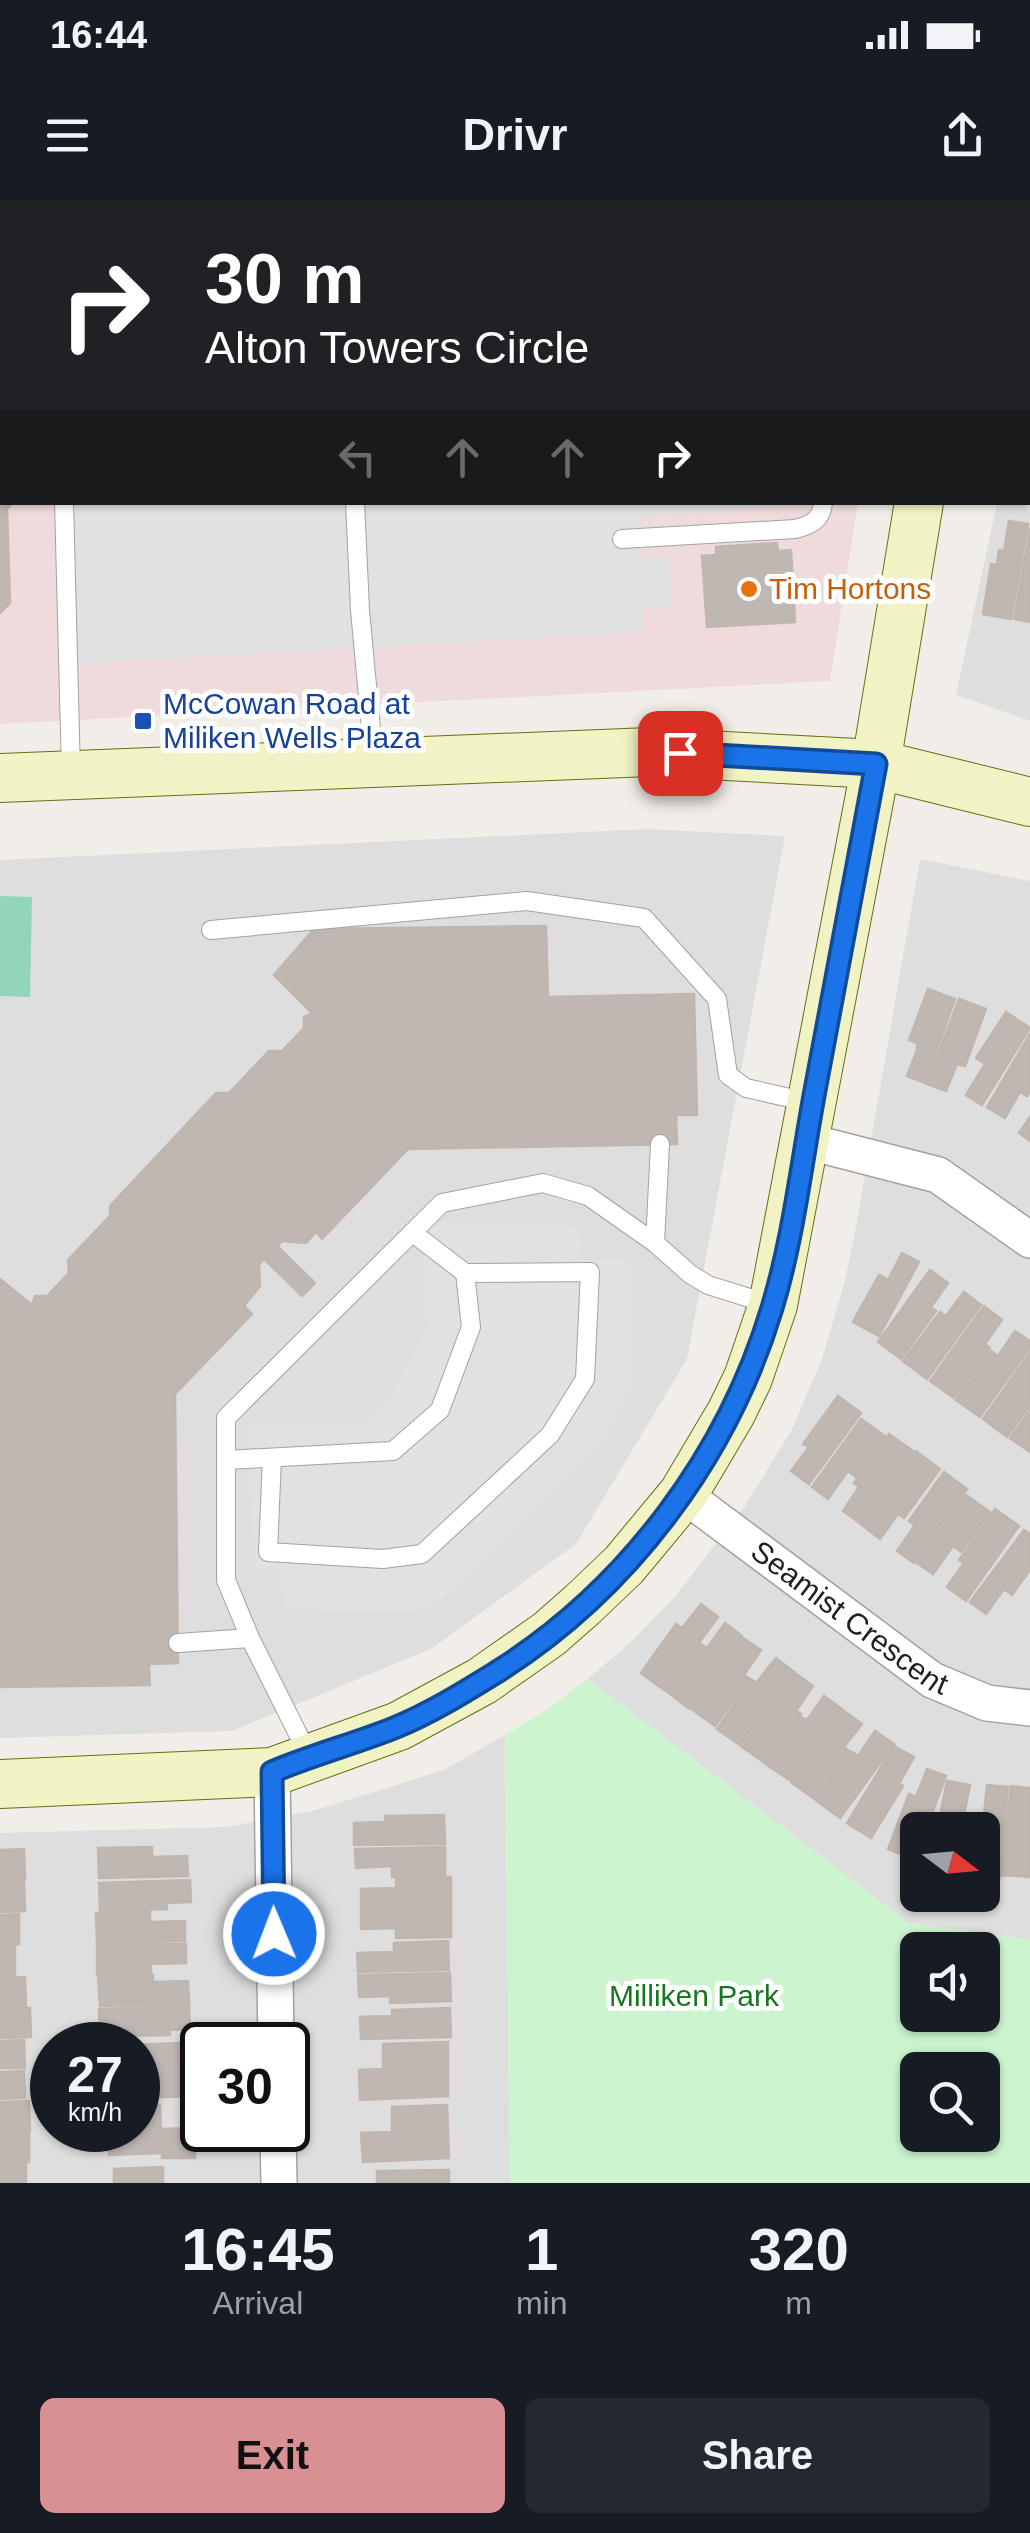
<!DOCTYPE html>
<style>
:root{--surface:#171b24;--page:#242831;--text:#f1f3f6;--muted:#9ea1a6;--accent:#d99092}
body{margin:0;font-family:Helvetica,sans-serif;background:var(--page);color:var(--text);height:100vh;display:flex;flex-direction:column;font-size:38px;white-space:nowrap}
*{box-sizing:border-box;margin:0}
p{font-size:32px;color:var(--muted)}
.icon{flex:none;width:55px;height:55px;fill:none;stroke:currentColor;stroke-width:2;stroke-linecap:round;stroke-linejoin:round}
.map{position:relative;height:1983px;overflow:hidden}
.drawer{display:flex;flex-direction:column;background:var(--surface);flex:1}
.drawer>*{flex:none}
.banner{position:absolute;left:0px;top:0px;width:1030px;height:305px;box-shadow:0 2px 8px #0004;background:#202124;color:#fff;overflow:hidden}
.needle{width:65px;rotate:106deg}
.controls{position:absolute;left:900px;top:1612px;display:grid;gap:20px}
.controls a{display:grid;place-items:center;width:100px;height:100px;border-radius:15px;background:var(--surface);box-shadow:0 2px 8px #0004;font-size:50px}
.speed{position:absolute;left:30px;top:1822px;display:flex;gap:20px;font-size:50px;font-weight:700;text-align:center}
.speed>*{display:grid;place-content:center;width:130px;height:130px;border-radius:50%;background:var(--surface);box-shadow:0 2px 8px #0004;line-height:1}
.speed small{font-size:25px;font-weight:400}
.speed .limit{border:5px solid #111;border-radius:15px;background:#fff;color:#111}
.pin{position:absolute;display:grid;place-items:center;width:85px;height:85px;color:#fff;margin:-42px;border-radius:20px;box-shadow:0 5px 15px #0006}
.me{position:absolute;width:110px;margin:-55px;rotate:359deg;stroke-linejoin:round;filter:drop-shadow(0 0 8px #0008)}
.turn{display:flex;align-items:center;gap:35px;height:210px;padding:0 40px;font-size:45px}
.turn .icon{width:130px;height:130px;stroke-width:2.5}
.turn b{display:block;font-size:70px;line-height:85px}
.lanes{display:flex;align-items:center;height:95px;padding:0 40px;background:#0003;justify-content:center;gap:50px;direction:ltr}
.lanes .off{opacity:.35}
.eta{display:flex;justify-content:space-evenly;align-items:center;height:170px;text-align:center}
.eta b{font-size:60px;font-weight:800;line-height:70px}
.cta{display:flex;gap:20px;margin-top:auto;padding:20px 40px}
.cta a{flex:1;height:115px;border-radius:15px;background:var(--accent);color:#111;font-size:40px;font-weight:800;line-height:115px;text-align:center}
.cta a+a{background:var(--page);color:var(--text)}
.status{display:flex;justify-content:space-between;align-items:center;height:70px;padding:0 50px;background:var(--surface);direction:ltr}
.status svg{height:28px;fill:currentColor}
header{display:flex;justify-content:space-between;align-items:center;height:130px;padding:0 40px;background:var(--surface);font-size:45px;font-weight:800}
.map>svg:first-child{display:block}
</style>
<div class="status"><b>16:44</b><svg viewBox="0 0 49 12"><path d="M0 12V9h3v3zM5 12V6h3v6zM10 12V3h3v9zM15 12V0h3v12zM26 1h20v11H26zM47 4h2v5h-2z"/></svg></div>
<header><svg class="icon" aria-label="menu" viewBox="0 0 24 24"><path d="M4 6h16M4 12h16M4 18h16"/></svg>Drivr<svg class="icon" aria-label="share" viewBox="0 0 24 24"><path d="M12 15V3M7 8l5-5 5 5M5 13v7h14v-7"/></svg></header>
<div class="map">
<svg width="1030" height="1983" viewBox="0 0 1030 1983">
<rect width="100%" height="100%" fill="#f1eee9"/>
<g fill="#dfdede" fill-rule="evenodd">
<polygon points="1010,0 1030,0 1030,521 956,495 997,303 1028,302 1028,2"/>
<polygon points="648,629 785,636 687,1159 576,1344 431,1449 232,1531 0,1538 0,660"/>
<path d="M920,659L1030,681V1740L909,1723L588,1479L631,1442L673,1399L745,1306L791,1231L821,1162L844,1084L853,1043ZM918,1630H982V1695H918Z"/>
<path d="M505,1535L510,1983H0V1633L226,1627L316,1610L444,1570ZM52,1845H138V1930H52ZM202,1845H288V1930H202Z"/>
</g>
<polygon fill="#efdbdb" points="0,0 879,0 879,2 2,2 2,302 858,303 830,481 0,524"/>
<path fill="#ccf4cf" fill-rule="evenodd" d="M588,1479L909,1723L1030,1740V1983H510L505,1535L539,1515ZM918,1750H982V1815H918ZM918,1870H982V1935H918Z"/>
<polygon fill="#91d6bb" points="0,696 32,697 30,797 0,796"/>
<g fill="#e1e1e1">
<polygon points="70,0 613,0 613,2 68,2"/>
<polygon points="64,303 826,303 641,316 641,359 669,357 673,407 644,409 643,432 67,464"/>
<polygon points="425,1021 582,1027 579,1060 630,1060 632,1184 605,1237 457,1388 418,1412 285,1410 279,1368 256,1369 245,1225 362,1223 385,1207 427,1128 423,1086"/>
</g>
<g fill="#beb7b2" stroke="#c1b6ad" stroke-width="2.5">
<polygon points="0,0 16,0 2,2 2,302 13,302 7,309 10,403 0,413"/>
<polygon points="1009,321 1028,324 1011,419 983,414 991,364 997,365 999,350 1004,351"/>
<polygon points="1030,328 1030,422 1014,419"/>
<polygon points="777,343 778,351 791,350 795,422 707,427 702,356 716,355 716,347"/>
<polygon points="546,726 548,797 694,794 697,915 676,915 677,944 408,949 322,1039 316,1032 306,1043 282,1041 277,1046 315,1083 302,1096 264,1059 259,1065 260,1086 244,1106 252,1114 175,1194 178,1463 149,1464 150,1485 0,1487 0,1079 32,1105 35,1096 47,1096 69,1073 68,1060 110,1016 110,1006 216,893 229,893 269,851 282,851 304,828 304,817 312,813 274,775 314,729"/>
<polygon points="928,789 955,799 925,883 907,876 917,850 917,843 909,840"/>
<polygon points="959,799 986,809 965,866 957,864 946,891 927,884"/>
<polygon points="1006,812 1030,828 982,905 966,895 985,864 976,858"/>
<polygon points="1030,834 1030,891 1027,896 1020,892 1005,918 987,907"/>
<polygon points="1030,917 1030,941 1019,933"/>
<polygon points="902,1053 919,1062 879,1136 853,1122 879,1075 888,1080"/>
<polygon points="930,1070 948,1083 931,1107 936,1111 901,1159 878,1142"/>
<polygon points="964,1092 981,1105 927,1179 903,1161 940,1112 946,1116"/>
<polygon points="984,1106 1002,1120 985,1144 990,1148 954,1198 930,1181"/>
<polygon points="1015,1131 1030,1141 1030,1147 980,1217 956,1200 991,1151 998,1156"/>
<polygon points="1030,1152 1030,1205 1007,1237 983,1219"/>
<polygon points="838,1196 861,1213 809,1284 791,1271 809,1247 803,1244"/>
<polygon points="1030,1210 1030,1252 1010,1238"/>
<polygon points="861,1219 886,1237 856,1277 848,1271 828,1299 812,1287"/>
<polygon points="889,1234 913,1251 861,1324 843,1311 859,1287 854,1283"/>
<polygon points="916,1251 940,1269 904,1318 898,1314 880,1339 862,1325"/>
<polygon points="944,1272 967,1289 914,1363 897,1351 915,1325 909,1321"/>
<polygon points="966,1295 990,1312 961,1352 953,1346 933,1374 917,1363"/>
<polygon points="995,1309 1019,1326 966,1401 947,1387 964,1363 959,1360"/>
<polygon points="1024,1330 1030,1334 1030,1370 1012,1395 1004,1389 986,1414 970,1402"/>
<polygon points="701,1404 718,1417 664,1490 641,1473 676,1424 682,1428"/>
<polygon points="725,1423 742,1436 688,1508 665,1490 700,1443 707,1448"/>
<polygon points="743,1438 761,1450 744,1475 750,1479 715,1526 690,1508"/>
<polygon points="776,1458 794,1472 740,1545 717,1529 752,1480 756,1483"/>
<polygon points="795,1473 813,1486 796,1511 801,1514 766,1564 742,1547"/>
<polygon points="824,1496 842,1509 791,1581 767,1565 801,1517 807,1520"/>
<polygon points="844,1511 862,1524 844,1547 850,1552 816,1600 792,1583"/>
<polygon points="875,1531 894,1544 840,1618 817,1601 852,1552 858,1556"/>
<polygon points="894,1546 914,1557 899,1584 903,1586 871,1638 847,1623"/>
<polygon points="927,1569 946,1576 926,1630 918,1630 915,1660 888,1649 909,1594 916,1597"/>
<polygon points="947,1581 970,1585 964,1615 970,1616 966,1630 937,1630"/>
<polygon points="987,1585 1008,1587 1000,1677 982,1675 982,1630 976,1630 977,1615 984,1615"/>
<polygon points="1011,1586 1030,1588 1030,1677 1002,1675"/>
<polygon points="444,1615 445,1644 354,1645 354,1623 385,1622 385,1616"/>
<polygon points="152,1647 152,1657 187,1656 188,1676 99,1678 98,1648"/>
<polygon points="445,1647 445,1675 392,1677 392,1666 356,1668 355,1649"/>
<polygon points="24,1649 25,1679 0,1680 0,1650"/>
<polygon points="451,1677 451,1706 361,1708 361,1689 396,1688 396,1678"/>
<polygon points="190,1680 191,1702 166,1703 167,1709 100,1711 99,1683"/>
<polygon points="0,1681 24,1681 25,1711 0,1712"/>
<polygon points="451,1708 451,1737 396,1738 396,1728 361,1729 361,1710"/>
<polygon points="150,1712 150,1722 185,1721 185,1741 97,1743 96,1713"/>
<polygon points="19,1714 19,1744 0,1745 0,1715"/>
<polygon points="448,1741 449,1770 358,1772 357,1753 394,1752 394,1743"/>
<polygon points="186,1744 186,1763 151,1764 151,1773 97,1774 97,1745"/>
<polygon points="15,1746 15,1775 0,1776 0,1747"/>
<polygon points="450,1773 451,1801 390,1803 390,1796 359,1797 358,1775"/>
<polygon points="153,1775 153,1782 188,1781 189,1804 100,1806 98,1776"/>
<polygon points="25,1777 26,1806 0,1807 0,1778"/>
<polygon points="189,1806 190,1829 169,1830 170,1835 100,1836 99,1809"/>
<polygon points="30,1808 31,1837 0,1838 0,1809"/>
<polygon points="450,1808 451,1837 361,1839 360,1817 392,1816 392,1810"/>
<polygon points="24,1840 25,1868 0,1868 0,1841"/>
<polygon points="448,1842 448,1896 360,1900 359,1870 383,1869 383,1844"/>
<polygon points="179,1843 180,1869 193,1868 195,1896 138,1898 138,1845 126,1845"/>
<polygon points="24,1871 25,1898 0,1899 0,1872"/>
<polygon points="29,1901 30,1931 0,1932 0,1902"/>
<polygon points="160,1905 161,1929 195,1928 195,1958 162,1958 162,1953 109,1955 108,1930 138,1930 138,1906"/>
<polygon points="447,1905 449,1958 363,1962 361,1933 392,1932 392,1907"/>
<polygon points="29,1932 29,1962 0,1963 0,1933"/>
<rect x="0" y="1964" width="26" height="19"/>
<polygon points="163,1967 163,1983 114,1983 114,1969"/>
<polygon points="449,1970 449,1983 377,1983 377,1971"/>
</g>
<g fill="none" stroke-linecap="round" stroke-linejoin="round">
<defs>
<g id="lane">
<polyline points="613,0 613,2"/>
<polyline points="68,2 70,0"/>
<polyline points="64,302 71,572"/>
<polyline points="355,302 360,410 374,561"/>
<path d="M622,339L795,329C811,325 822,320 823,302"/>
<polyline points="211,730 527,701 644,718 717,799 728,875 746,888 812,903"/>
<polyline points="655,1043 660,944"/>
<polyline points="272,1258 268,1352 383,1359 422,1354 550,1235 585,1179 590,1072 465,1073"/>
<polyline points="226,1260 393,1251 440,1210 471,1127 465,1073 413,1033"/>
<polyline points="178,1443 250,1438"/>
<polyline points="309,1556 250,1438 226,1380 226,1218 442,1003 543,983 588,996 655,1043 690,1074 708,1085 772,1105"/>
</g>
<g id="street">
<polyline points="1028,239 1030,239"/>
<polyline points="806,941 938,975 1030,1040"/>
<path id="s1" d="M683,1294L932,1480L987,1503L1030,1508"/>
<polyline points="272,1572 276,1845"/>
<polyline points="278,1930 279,1983"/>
</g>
<g id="secondary">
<polyline points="932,0 932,2"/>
<polyline points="0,578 650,552 876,564 1030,602"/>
<polyline points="0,1584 272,1572 399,1526 482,1481 549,1434 582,1405 624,1365 683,1294 731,1213 748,1178 773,1105 876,564 919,302"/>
</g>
</defs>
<use href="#lane" stroke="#a2a2a2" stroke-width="20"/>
<use href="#street" stroke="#a2a2a2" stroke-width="38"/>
<use href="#secondary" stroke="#656f12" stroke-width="50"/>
<use href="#lane" stroke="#fff" stroke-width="18"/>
<use href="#street" stroke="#fff" stroke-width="35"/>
<use href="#secondary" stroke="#f1f3c4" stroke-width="48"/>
</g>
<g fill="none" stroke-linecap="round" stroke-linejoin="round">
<defs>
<path id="route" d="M274,1734L272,1572C312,1555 354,1544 394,1528C431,1513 466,1491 500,1470C630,1387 728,1254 772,1108C794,1036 802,958 816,885C835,778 855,671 876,564L680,553"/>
</defs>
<use href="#route" stroke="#114b97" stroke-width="25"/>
<use href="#route" stroke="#1a73e8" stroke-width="18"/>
</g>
<circle fill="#e8710a" stroke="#fff" stroke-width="4" cx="749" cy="389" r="10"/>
<rect fill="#1a4fb4" stroke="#fff" stroke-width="4" x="133" y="511" width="20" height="20" rx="5"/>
<g text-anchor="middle" stroke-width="10" stroke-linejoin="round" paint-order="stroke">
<g font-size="30" fill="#c56008" stroke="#fff" text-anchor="start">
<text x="769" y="399">Tim Hortons</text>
</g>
<g font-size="30" fill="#164399" stroke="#fff" text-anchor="start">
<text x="163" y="514">McCowan Road at<tspan x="163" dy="34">Miliken Wells Plaza</tspan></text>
</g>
<g font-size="30" fill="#212121" stroke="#fff">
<text dy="10" stroke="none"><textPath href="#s1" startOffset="208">Seamist Crescent</textPath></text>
</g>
<g font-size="30" fill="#197620" stroke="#fff">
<text x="694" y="1806">Milliken Park</text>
</g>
</g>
</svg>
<div class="controls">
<a><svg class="needle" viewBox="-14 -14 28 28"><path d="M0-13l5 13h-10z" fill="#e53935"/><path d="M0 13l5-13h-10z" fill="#9ea1a6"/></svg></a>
<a><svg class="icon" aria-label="sound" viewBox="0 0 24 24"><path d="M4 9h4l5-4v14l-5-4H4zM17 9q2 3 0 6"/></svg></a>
<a><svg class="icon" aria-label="search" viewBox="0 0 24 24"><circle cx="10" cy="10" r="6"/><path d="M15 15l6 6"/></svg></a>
</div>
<div class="speed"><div>27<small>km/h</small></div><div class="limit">30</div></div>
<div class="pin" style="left:680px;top:553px;background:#d93025"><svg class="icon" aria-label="arrive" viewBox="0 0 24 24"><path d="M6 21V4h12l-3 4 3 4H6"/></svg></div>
<svg class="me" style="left:274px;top:1734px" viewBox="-20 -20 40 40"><circle r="17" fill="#1a73e8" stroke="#fff" stroke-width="3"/><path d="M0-11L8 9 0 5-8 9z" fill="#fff"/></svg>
<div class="banner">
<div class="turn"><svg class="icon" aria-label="right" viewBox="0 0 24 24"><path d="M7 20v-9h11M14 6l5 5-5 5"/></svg><div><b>30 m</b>Alton Towers Circle</div></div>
<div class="lanes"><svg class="icon off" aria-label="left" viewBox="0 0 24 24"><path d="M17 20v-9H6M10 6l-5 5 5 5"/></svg><svg class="icon off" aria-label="ahead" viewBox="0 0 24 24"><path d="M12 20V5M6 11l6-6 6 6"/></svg><svg class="icon off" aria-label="ahead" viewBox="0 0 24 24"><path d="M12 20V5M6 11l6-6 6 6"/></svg><svg class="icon" aria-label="right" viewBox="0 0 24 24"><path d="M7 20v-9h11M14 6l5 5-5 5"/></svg></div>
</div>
</div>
<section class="drawer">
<div class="eta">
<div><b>16:45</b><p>Arrival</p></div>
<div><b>1</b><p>min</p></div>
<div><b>320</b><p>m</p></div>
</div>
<div class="cta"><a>Exit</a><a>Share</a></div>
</section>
